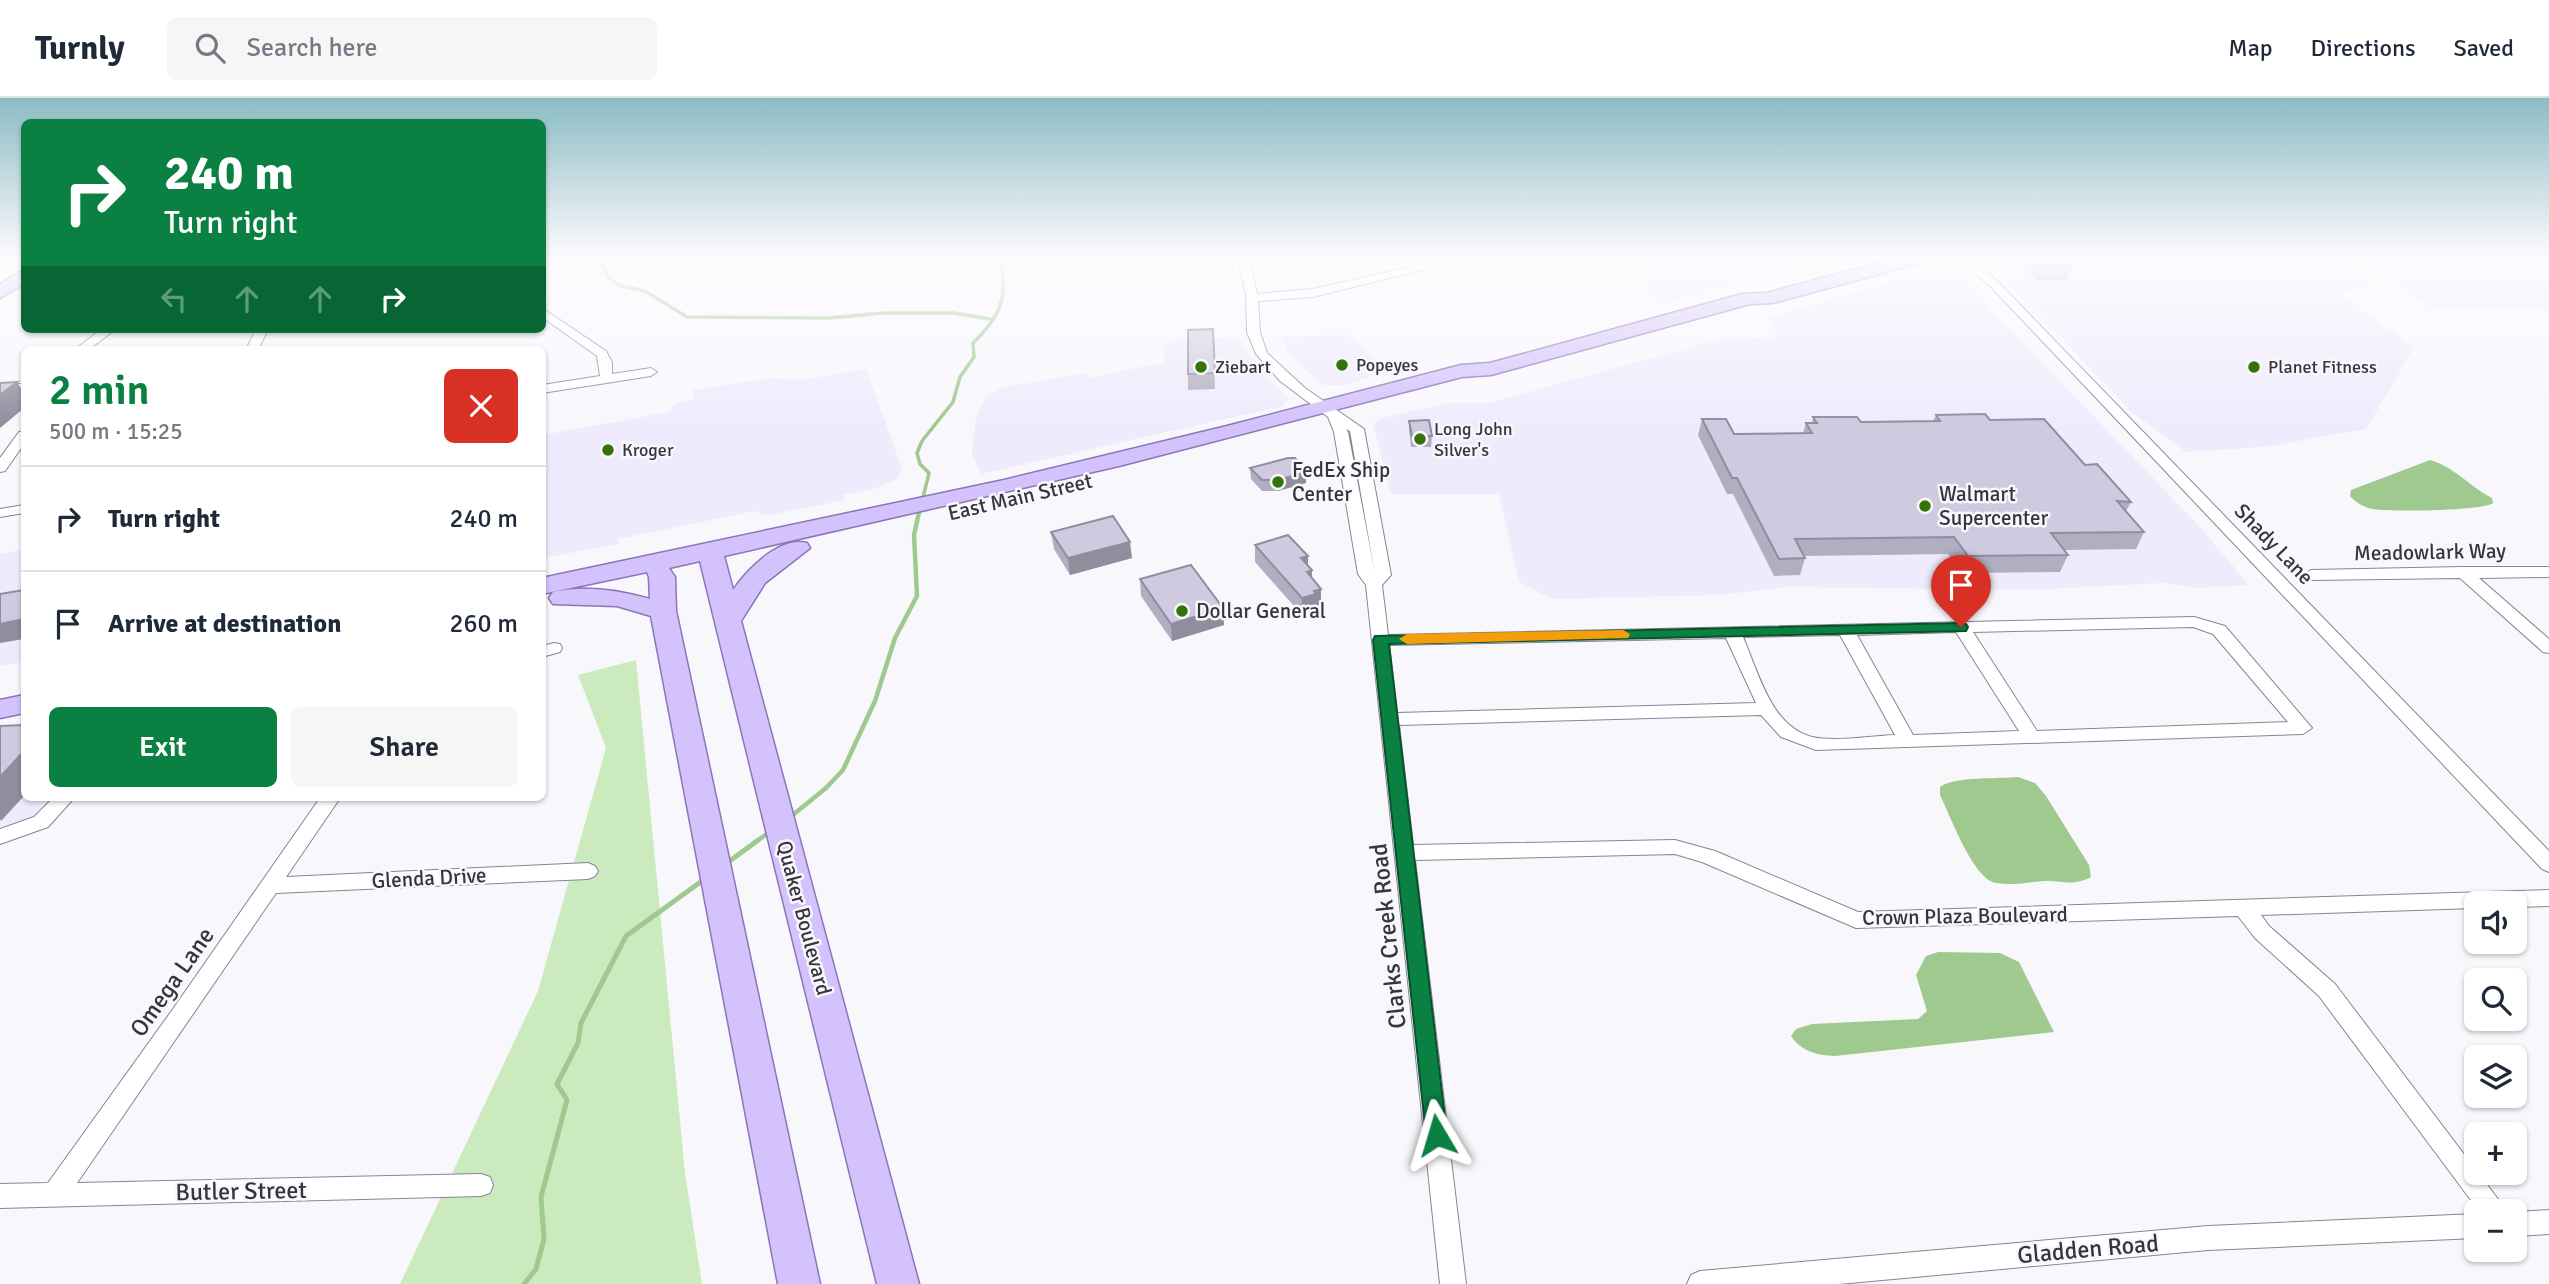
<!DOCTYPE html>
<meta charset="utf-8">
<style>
:root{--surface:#fff;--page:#f6f6f7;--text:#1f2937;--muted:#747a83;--line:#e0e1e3;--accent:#0b8043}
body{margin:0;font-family:Signika,sans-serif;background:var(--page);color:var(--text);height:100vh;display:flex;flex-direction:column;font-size:26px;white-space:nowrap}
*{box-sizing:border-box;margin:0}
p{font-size:23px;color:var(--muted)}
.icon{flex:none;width:38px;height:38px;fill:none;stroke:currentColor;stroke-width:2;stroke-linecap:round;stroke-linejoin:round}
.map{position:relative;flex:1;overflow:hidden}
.sheet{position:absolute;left:21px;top:248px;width:525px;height:455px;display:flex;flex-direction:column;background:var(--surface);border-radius:10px;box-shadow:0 2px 5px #0004}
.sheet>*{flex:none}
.banner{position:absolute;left:21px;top:21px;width:525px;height:214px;border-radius:10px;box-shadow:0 2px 5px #0004;background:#0b8043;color:#fff;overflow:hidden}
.fabs{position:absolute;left:2464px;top:793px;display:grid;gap:14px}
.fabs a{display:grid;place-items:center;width:63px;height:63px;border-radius:10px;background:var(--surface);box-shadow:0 2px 5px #0004;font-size:35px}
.pin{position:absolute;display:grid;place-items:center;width:60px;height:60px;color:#fff;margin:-72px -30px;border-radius:50% 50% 50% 0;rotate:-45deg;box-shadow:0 0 7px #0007}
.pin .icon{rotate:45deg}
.me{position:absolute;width:77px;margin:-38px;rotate:353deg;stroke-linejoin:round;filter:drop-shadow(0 0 5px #0008)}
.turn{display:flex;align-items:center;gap:24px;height:147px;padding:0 28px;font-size:32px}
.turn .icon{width:91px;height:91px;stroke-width:2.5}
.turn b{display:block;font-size:49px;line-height:60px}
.lanes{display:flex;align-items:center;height:66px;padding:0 28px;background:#0003;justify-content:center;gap:35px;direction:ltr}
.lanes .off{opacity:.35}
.round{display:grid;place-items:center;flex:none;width:74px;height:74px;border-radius:10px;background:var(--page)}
.overview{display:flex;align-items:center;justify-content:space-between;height:119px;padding:0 28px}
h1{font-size:42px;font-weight:600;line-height:52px;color:var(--accent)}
.cta{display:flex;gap:14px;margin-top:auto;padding:14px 28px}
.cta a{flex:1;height:80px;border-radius:10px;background:var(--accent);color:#fff;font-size:28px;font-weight:600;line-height:80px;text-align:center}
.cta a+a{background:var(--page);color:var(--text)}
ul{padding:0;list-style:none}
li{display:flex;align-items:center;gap:21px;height:105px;padding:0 28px;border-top:2px solid var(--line)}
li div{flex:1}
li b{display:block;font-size:26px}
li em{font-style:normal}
header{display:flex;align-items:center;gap:42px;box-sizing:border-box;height:98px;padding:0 35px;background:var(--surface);border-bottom:2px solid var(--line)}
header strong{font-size:33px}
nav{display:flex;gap:38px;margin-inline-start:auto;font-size:24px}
.search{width:490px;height:63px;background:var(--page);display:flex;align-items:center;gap:18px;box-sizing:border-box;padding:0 24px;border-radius:10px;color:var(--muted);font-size:26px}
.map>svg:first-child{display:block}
</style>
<header>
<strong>Turnly</strong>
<div class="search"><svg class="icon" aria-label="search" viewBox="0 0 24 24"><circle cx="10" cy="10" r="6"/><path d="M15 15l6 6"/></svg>Search here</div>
<nav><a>Map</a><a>Directions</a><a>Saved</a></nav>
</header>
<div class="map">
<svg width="2549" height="1186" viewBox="0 0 2549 1186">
<rect width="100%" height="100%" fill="#f8f7fc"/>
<g fill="#efebfd">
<polygon points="1643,160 1798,160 1810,167 1663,205 1645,192 1653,176 1641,167"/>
<polygon points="1992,160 2335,160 2377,190 2339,195 2414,250 2366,331 2263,349 2186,354 2132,314 1992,167"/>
<polygon points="2362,160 2549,160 2549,212 2434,212"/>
<polygon points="1932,171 1957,176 2199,428 2249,487 2196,490 2164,485 2026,492 1787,489 1720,497 1552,501 1519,484 1499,396 1391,396 1373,326 1385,319 1450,305 1489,305 1717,242 1778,239 1767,220"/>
<polygon points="1346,237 1391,272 1345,287 1323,287 1291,259 1281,239"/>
<polygon points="1238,239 1257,271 1288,300 1283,308 981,376 972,357 975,325 986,297 1006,289 1085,275 1088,280 1164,264 1165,243"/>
<polygon points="866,271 902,370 898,380 877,390 843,397 845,402 764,418 755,413 618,441 618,446 543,460 543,337 669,314 675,305 693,302 693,292 772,280 800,282"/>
<polygon points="24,451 24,564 0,568 0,456"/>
<polygon points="24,624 24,700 46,700 35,718 0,731 0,629"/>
</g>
<polygon fill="#cbebbe" points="636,562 685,1075 702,1186 400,1186 538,893 606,650 578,577"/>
<g fill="#9fc98e">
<path d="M2430,362C2455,369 2470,389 2492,400L2493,405C2484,413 2389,414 2373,411C2365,410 2355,404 2350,398L2351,392Z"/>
<path d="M2018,679L2035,685L2046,698L2089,767L2091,779C2072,789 2063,782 2044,783C2029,784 2012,788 1996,785C1973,781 1950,717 1940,697V689C1954,678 2000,681 2018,679Z"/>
<path d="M1938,854L2000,855L2019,864L2054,934L1835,958C1817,957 1802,954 1791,938L1796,931L1812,926L1918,921L1927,913L1916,877L1926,858Z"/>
</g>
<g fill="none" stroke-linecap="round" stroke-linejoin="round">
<g stroke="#9fc98e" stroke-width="3.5">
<polyline points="597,160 610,181 621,188 645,193 687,219 828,220 883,215 954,215 990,221"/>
<path d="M920,412L929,375L920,366L917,355L922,343L953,304L960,279L974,259L973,245C998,221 1008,202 1001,168L1010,160"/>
</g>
<g stroke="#9fc98e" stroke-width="4.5">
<polyline points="789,720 826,690 843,672 875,603 895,540 917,498 914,437 920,410"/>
<polyline points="754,745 771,733"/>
</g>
<g stroke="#9fc98e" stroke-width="5">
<polyline points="727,765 757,743"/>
<polyline points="524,1186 536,1171 544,1141 541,1099 567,1002 557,986 578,945 581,925 626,838 706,780"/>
</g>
<defs>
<g id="minor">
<path d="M1238,160H1274L1250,165L1257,196L1313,191L1449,160H1470L1313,199L1258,203L1260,234L1267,255L1305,290L1364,331L1391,477L1382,487L1388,537L2194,519L2225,528L2312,630L2303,636L1816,652L1781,639L1761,617L1399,627L1413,747L1675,742L1715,753L1858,814L2549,792V808L2515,809V805H2476V810L2261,817L2269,828L2335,886L2507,1113H2479L2319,898L2255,840L2238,818L1856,830L1702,764L1675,756L1415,762L1466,1186H1440L1366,487L1358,476L1334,334L1328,319L1280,283L1256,256L1247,234L1246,197ZM1346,331L1350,333L1375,476L1348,334ZM2193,529L2213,536L2288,624L2037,633L1973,534ZM1956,534L2019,633L1913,637L1857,537ZM1840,537L1895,637C1871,638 1834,644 1812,639C1771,629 1758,573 1743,539ZM1726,540L1756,605L1397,615L1389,547Z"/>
<polygon points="1958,160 1971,160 1999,185 2549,753 2549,774 2542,771 1991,189"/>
<polygon points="542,210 606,253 612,264 612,276 651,270 657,274 651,278 542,295 542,287 600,278 597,258 542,219"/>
<polygon points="102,231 116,231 88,252 74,252"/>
<polygon points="256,231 268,231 258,252 246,252"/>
<rect x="0" y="286" width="24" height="8"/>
<polygon points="24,333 24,346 5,373 0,374 0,360 19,334"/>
<polygon points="24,407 24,415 0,419 0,411"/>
<polygon points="2463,469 2549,469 2549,479 2479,480 2549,541 2549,555 2543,554 2460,480 2311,482 2303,477 2311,472"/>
<polygon points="554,545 560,546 562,550 560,554 542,559 542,548"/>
<polygon points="53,700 74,700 48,729 0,746 0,731 34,719"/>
<polygon points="320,700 340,700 286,779 588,765 595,768 598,773 595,778 588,781 276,795 77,1085 481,1076 490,1079 493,1087 490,1095 481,1098 0,1110 0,1086 48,1085 173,911"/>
<polygon points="2549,1112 2549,1136 2515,1138 2515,1114"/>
<polygon points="2476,1116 2476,1140 2208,1152 1839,1186 1687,1186 1691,1177 1700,1173 2208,1128"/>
</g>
<g id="primary">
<path d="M1897,160H1927L1924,164L1773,205L1750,206L1491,277L1462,279L1119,368L724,458L733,492C747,472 779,438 807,445L810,450L765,485L741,523L919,1186H877L700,463L669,470L675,479L676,513L820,1186H778L651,518L617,508L553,506L549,500L553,494C584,487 619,492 650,501L649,479L647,474L542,496V480L1004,382L1227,328L1461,267L1490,265L1742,196L1766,195Z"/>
<polygon points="24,172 24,186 0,200 0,186"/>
<polygon points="24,597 24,615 0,620 0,602"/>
</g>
</defs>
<use href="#minor" stroke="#888398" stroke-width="2"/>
<use href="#primary" stroke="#8a76b8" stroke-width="3"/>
<use href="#minor" fill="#fff" fill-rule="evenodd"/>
<use href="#primary" fill="#d4c2fc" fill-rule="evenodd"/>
</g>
<g fill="#b2aec1">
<polygon points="2026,160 2064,160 2072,167 2066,182 2036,182 2023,169"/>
<polygon points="1213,231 1215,291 1188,292 1188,276"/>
<polygon points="1936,317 1990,322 2085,367 2131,404 2126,413 2144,434 2136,451 2064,452 2068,457 2060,474 1961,475 1948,456 1804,458 1805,460 1800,477 1774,478 1733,396 1727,396 1698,337 1702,321 1734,336 1803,335 1806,325 1812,325 1813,319 1861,324 1933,323"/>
<polygon points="1409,323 1432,338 1431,349 1411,349 1409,333"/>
<polygon points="1250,370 1306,374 1306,385 1278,393 1262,393 1251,381"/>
<polygon points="1051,434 1132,460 1070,477 1054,451"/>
<polygon points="1255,447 1308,467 1312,480 1321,491 1321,508 1316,509 1316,513 1302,517 1255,464"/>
<polygon points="1140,481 1223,510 1224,527 1172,543 1141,498"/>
</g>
<g fill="#918d9d">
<polygon points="17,284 24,295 24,310 0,330 0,297"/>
<polygon points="1306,374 1306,385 1278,393 1278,382"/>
<polygon points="1130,444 1132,460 1070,477 1068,460"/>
<polygon points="1308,458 1308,474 1312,472 1312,489 1301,460"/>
<polygon points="1321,491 1321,508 1316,509 1316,513 1302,517 1302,500 1314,493"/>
<polygon points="1223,510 1224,527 1172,543 1171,526"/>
<polygon points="24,521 24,541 0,545 0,526"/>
<polygon points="24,653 24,698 1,723 0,721 0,679"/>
</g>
<g fill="#cfcae0" stroke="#918d9d" stroke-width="2">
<polygon points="2033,160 2064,160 2072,167 2041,168"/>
<polygon points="1213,231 1215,275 1188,276 1188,232"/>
<polygon points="17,284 0,297 0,285"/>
<polygon points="1985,316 1990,322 2044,321 2085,367 2097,366 2131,404 2117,403 2144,434 2051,435 2068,457 1968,458 1954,439 1795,441 1805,460 1779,461 1737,380 1732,380 1702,321 1726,321 1734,336 1812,335 1806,325 1817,325 1813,319 1857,319 1861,324 1940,323 1936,317"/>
<polygon points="1429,322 1432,338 1412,338 1409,323"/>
<polygon points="1288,360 1295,360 1306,374 1278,382 1262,382 1250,370"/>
<polygon points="1113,418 1130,444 1068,460 1051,434"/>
<polygon points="1288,437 1308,458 1301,460 1312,472 1307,474 1321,491 1314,493 1316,496 1302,500 1255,447"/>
<polygon points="1191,467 1223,510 1171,526 1140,481"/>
<polygon points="24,492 24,521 0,526 0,496"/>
<polygon points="24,627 24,653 0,679 0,628"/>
</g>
<linearGradient id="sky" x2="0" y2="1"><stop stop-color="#8bbcc4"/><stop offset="0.49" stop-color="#fcfbfe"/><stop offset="1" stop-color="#fcfbfe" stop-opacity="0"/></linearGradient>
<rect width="2549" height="326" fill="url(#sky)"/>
<polygon fill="#0b8043" stroke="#07532c" stroke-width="2" points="1961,525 1966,526 1968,529 1966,533 1389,546 1447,1037 1444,1044 1437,1047 1429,1044 1426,1037 1373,542 1375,538"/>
<polygon fill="#f59e0b" points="1623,532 1630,536 1628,540 1407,546 1399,541 1407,536"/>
<g fill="#34730a" stroke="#f8f7fc" stroke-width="2.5">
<circle cx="1342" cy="267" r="7"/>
<circle cx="1201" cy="269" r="7"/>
<circle cx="2254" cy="269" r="7"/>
<circle cx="1420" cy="341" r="7"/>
<circle cx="608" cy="352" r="7"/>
<circle cx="1278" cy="384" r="7"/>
<circle cx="1925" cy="408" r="7"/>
<circle cx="1182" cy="513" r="7"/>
</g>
<g text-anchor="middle" stroke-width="5" stroke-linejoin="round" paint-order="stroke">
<g font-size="18" fill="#36343d" stroke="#f8f7fc" text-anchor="start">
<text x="1356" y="273">Popeyes</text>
<text x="1215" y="275">Ziebart</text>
<text x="2268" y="275">Planet Fitness</text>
<text x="1434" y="337">Long John<tspan x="1434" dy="21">Silver's</tspan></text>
<text x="622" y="358">Kroger</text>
</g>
<g font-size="21" fill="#36343d" stroke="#f8f7fc" text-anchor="start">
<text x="1292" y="379">FedEx Ship<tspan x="1292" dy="24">Center</tspan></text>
<text x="1939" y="403">Walmart<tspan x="1939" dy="24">Supercenter</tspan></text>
<text x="1196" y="520">Dollar General</text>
</g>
<g font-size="21" fill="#36343d" stroke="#f8f7fc">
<text transform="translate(1020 399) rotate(-13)" y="7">East Main Street</text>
<text transform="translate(2274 446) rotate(46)" y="7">Shady Lane</text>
<text transform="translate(2430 454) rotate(-1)" y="7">Meadowlark Way</text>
<text transform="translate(429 780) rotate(-3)" y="7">Glenda Drive</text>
<text transform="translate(1965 818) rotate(-1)" y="7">Crown Plaza Boulevard</text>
<text transform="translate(804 820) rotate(75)" y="7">Quaker Boulevard</text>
</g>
<g font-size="24" fill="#36343d" stroke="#f8f7fc">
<text transform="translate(1388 838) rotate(-96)" y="8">Clarks Creek Road</text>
<text transform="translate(172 884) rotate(-55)" y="8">Omega Lane</text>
<text transform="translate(241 1093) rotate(-1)" y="8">Butler Street</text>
<text transform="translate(2088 1151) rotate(-5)" y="8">Gladden Road</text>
</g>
</g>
</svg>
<div class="fabs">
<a><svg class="icon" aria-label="sound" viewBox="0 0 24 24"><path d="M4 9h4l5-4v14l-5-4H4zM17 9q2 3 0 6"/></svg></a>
<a><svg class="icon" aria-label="search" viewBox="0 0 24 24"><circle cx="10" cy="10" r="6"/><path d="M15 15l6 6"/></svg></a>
<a><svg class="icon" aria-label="layers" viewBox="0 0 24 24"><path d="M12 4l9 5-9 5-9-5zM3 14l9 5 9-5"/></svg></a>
<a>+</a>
<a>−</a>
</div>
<div class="pin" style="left:1961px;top:529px;background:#d93025"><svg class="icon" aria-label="arrive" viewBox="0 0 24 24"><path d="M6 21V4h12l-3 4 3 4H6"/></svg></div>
<svg class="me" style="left:1437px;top:1037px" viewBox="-20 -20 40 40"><path d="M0-17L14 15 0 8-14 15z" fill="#0b8043" stroke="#fff" stroke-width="4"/></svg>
<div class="banner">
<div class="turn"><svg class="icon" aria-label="right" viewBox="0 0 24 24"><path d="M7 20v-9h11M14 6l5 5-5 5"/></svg><div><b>240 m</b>Turn right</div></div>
<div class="lanes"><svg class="icon off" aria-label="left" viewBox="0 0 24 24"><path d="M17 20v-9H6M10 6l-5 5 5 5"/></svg><svg class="icon off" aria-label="ahead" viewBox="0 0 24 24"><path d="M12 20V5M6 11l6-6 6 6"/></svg><svg class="icon off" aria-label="ahead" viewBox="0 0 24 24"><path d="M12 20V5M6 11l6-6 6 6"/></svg><svg class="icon" aria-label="right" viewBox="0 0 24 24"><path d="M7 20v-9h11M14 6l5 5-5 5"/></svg></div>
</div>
<section class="sheet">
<div class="overview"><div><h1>2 min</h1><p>500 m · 15:25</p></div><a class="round" style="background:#d93025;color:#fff"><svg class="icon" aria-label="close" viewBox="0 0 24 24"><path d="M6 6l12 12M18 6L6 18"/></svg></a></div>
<ul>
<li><svg class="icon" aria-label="right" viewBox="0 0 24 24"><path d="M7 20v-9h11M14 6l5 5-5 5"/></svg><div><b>Turn right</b></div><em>240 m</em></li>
<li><svg class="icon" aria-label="arrive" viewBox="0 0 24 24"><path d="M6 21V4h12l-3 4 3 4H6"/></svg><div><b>Arrive at destination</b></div><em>260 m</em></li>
</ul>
<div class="cta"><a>Exit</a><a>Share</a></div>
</section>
</div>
